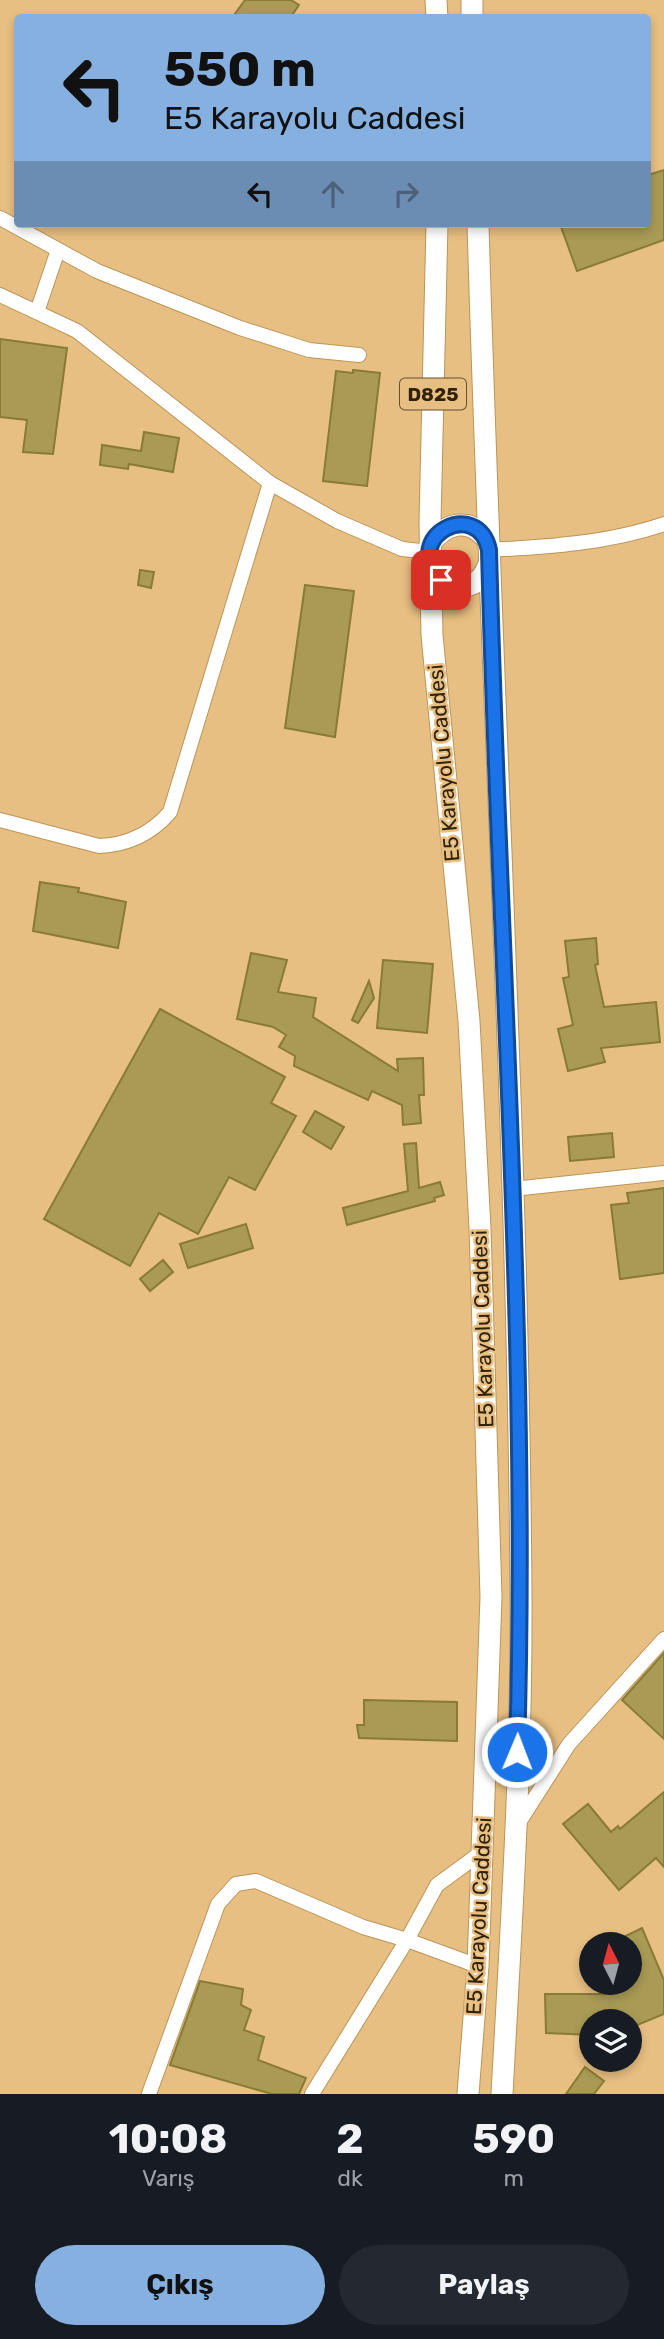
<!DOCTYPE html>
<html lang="tr">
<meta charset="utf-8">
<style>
:root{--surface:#171b24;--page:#242831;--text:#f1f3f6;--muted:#9ea1a6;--accent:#86b0e0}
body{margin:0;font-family:Rubik,sans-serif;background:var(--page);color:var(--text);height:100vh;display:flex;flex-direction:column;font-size:26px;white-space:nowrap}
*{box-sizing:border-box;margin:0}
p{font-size:23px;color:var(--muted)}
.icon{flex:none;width:38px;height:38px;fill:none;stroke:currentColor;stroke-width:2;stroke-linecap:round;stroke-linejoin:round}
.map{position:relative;height:2094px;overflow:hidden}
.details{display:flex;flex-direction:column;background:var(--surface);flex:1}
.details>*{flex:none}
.hud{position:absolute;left:14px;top:14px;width:637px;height:214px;border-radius:7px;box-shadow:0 4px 10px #0003;background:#86b0e0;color:#111;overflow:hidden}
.needle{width:46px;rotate:354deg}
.fabs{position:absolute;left:579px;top:1932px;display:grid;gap:14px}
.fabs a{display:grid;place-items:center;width:63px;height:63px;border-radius:50%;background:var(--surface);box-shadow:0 4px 10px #0003;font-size:35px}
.pin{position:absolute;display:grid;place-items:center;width:60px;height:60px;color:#fff;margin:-30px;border-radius:14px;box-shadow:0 4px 10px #0006}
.me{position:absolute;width:77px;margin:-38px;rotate:1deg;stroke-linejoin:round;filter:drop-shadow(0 0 5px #0008)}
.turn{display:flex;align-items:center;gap:24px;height:147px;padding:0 35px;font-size:32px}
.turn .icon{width:91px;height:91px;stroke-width:2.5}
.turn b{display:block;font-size:49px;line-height:60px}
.lanes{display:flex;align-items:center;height:66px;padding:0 35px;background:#0003;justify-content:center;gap:35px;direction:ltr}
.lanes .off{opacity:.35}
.eta{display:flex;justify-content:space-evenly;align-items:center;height:119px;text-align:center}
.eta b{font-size:42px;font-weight:700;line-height:49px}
.primary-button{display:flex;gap:14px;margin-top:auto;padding:14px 35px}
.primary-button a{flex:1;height:80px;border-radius:42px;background:var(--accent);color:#111;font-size:28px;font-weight:700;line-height:80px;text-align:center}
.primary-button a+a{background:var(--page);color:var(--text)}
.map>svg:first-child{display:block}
</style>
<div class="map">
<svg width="664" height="2094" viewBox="0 0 664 2094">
<rect width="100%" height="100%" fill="#e8bf82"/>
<g fill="#a99b55" stroke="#897a35" stroke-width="2">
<polygon points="245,0 291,0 299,5 290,18 232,18"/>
<polygon points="664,170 664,240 577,271 560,224 648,224 648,175"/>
<polygon points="0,339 67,348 53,454 23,452 27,420 0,417"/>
<polygon points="353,370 380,373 367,486 323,481 336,371 353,373"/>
<polygon points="144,432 179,438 173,472 129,464 128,469 100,465 102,445 141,451"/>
<polygon points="140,570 154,572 151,588 138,585"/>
<polygon points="305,585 354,591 335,737 285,728"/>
<polygon points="40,882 79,888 78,892 126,902 118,948 33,931"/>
<polygon points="596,938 598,964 595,965 604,1007 656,1002 660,1042 601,1048 605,1062 568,1071 558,1029 573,1025 563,978 569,977 565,941"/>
<polygon points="251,953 287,960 278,992 316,998 313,1017 398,1071 397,1059 423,1058 424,1095 419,1095 421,1123 403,1125 402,1105 372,1091 368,1100 294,1066 295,1056 279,1047 286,1035 273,1027 237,1019"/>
<polygon points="383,960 433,964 427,1033 377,1028"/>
<polygon points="369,981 374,998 358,1023 352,1020"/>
<polygon points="160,1009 285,1077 271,1103 296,1116 255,1190 229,1177 198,1234 159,1213 130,1266 44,1219"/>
<polygon points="315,1111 344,1127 331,1149 303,1132"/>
<polygon points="612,1133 614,1157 570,1161 568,1137"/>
<polygon points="416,1143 419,1188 440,1182 444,1195 434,1198 435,1201 347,1225 343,1208 408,1191 404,1144"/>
<polygon points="664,1188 664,1273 620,1279 611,1205 629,1203 627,1193"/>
<polygon points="246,1224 253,1248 188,1268 180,1244"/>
<polygon points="163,1260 173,1272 150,1291 140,1279"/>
<polygon points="664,1653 664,1739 622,1700"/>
<polygon points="364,1700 457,1702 457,1741 359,1738 357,1725 364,1725"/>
<polygon points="664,1792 664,1867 656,1858 619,1890 563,1824 588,1804 611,1832 618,1826 620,1829"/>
<polygon points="642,1928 664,1980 664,2014 630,2028 630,2021 592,2021 592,2035 546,2033 545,1994 610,1994 605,1983 630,1983 630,1944 609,1944"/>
<polygon points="200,1981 243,1989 241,2005 251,2010 244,2030 264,2037 258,2060 306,2078 299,2094 272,2094 170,2065"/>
<polygon points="585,2067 604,2081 594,2094 566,2094"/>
</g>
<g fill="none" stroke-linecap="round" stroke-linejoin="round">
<defs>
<g id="minor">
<polyline points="0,218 97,271 240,328 309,350 359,355"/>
<polyline points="0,295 77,331 270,483 337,521 402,549 430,552"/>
<polyline points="37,312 58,250"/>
<path d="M489,550C547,547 609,543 664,524"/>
<path d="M0,820L99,846C128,845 151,834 170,812L270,483"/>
<polyline points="513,1189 664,1173"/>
<polyline points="518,1824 569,1744 664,1639"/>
<polyline points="149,2094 218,1904 236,1884 256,1881 363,1927 407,1940 437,1885 482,1852"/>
<polyline points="312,2094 407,1940 478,1966"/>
</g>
<g id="highway">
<polyline points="436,0 437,18"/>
<polyline points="472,0 472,18"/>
<polyline points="437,224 430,522 432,635 469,1021 480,1228 491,1597 478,1966 468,2094"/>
<path d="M478,224C491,681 518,1138 521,1596C522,1762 511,1928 502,2094"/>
<path d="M430,544C445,523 468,517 486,538"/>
<path d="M430,565C442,590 477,596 488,566"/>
</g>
</defs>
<use href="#minor" stroke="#bb9558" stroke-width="16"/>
<use href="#highway" stroke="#bb9558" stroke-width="23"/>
<use href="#minor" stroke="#fff" stroke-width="14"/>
<use href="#highway" stroke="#fff" stroke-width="21"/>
</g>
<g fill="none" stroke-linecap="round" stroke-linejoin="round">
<defs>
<path id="route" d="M441,580C400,536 478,497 489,550C499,950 529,1351 517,1752"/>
</defs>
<use href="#route" stroke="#114b97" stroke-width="18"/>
<use href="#route" stroke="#1a73e8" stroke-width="12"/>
</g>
<g text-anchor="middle" stroke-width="5" stroke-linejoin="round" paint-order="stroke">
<rect fill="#e8bf82" stroke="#67502c" stroke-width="2" x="400" y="378.5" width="66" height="31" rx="5"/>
<g font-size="19" font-weight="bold" fill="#302107">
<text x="433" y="401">D825</text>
</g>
<g font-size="21" fill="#302107" stroke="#e8bf82">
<text transform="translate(444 763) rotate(-95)" y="7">E5 Karayolu Caddesi</text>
<text transform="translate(483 1329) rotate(-92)" y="7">E5 Karayolu Caddesi</text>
<text transform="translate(479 1916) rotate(-87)" y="7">E5 Karayolu Caddesi</text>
</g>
</g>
</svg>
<div class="fabs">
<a><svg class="needle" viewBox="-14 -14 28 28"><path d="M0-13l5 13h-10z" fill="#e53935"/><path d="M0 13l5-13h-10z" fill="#9ea1a6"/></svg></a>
<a><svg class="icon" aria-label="layers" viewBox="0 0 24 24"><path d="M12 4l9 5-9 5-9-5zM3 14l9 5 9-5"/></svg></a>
</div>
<div class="pin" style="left:441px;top:580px;background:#d93025"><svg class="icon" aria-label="arrive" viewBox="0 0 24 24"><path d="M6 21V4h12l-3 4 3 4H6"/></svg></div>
<svg class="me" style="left:517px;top:1752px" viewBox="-20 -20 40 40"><circle r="17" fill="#1a73e8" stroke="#fff" stroke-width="3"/><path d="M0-11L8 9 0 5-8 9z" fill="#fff"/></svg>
<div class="hud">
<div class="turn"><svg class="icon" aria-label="left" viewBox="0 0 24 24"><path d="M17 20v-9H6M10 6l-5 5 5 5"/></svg><div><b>550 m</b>E5 Karayolu Caddesi</div></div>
<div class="lanes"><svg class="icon" aria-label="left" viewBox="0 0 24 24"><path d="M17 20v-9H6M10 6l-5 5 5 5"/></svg><svg class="icon off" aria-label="ahead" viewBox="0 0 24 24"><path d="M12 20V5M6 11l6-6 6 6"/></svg><svg class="icon off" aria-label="right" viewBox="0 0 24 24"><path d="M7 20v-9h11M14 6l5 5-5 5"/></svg></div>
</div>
</div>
<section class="details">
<div class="eta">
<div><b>10:08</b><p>Varış</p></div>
<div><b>2</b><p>dk</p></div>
<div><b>590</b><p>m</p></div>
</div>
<div class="primary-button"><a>Çıkış</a><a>Paylaş</a></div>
</section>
